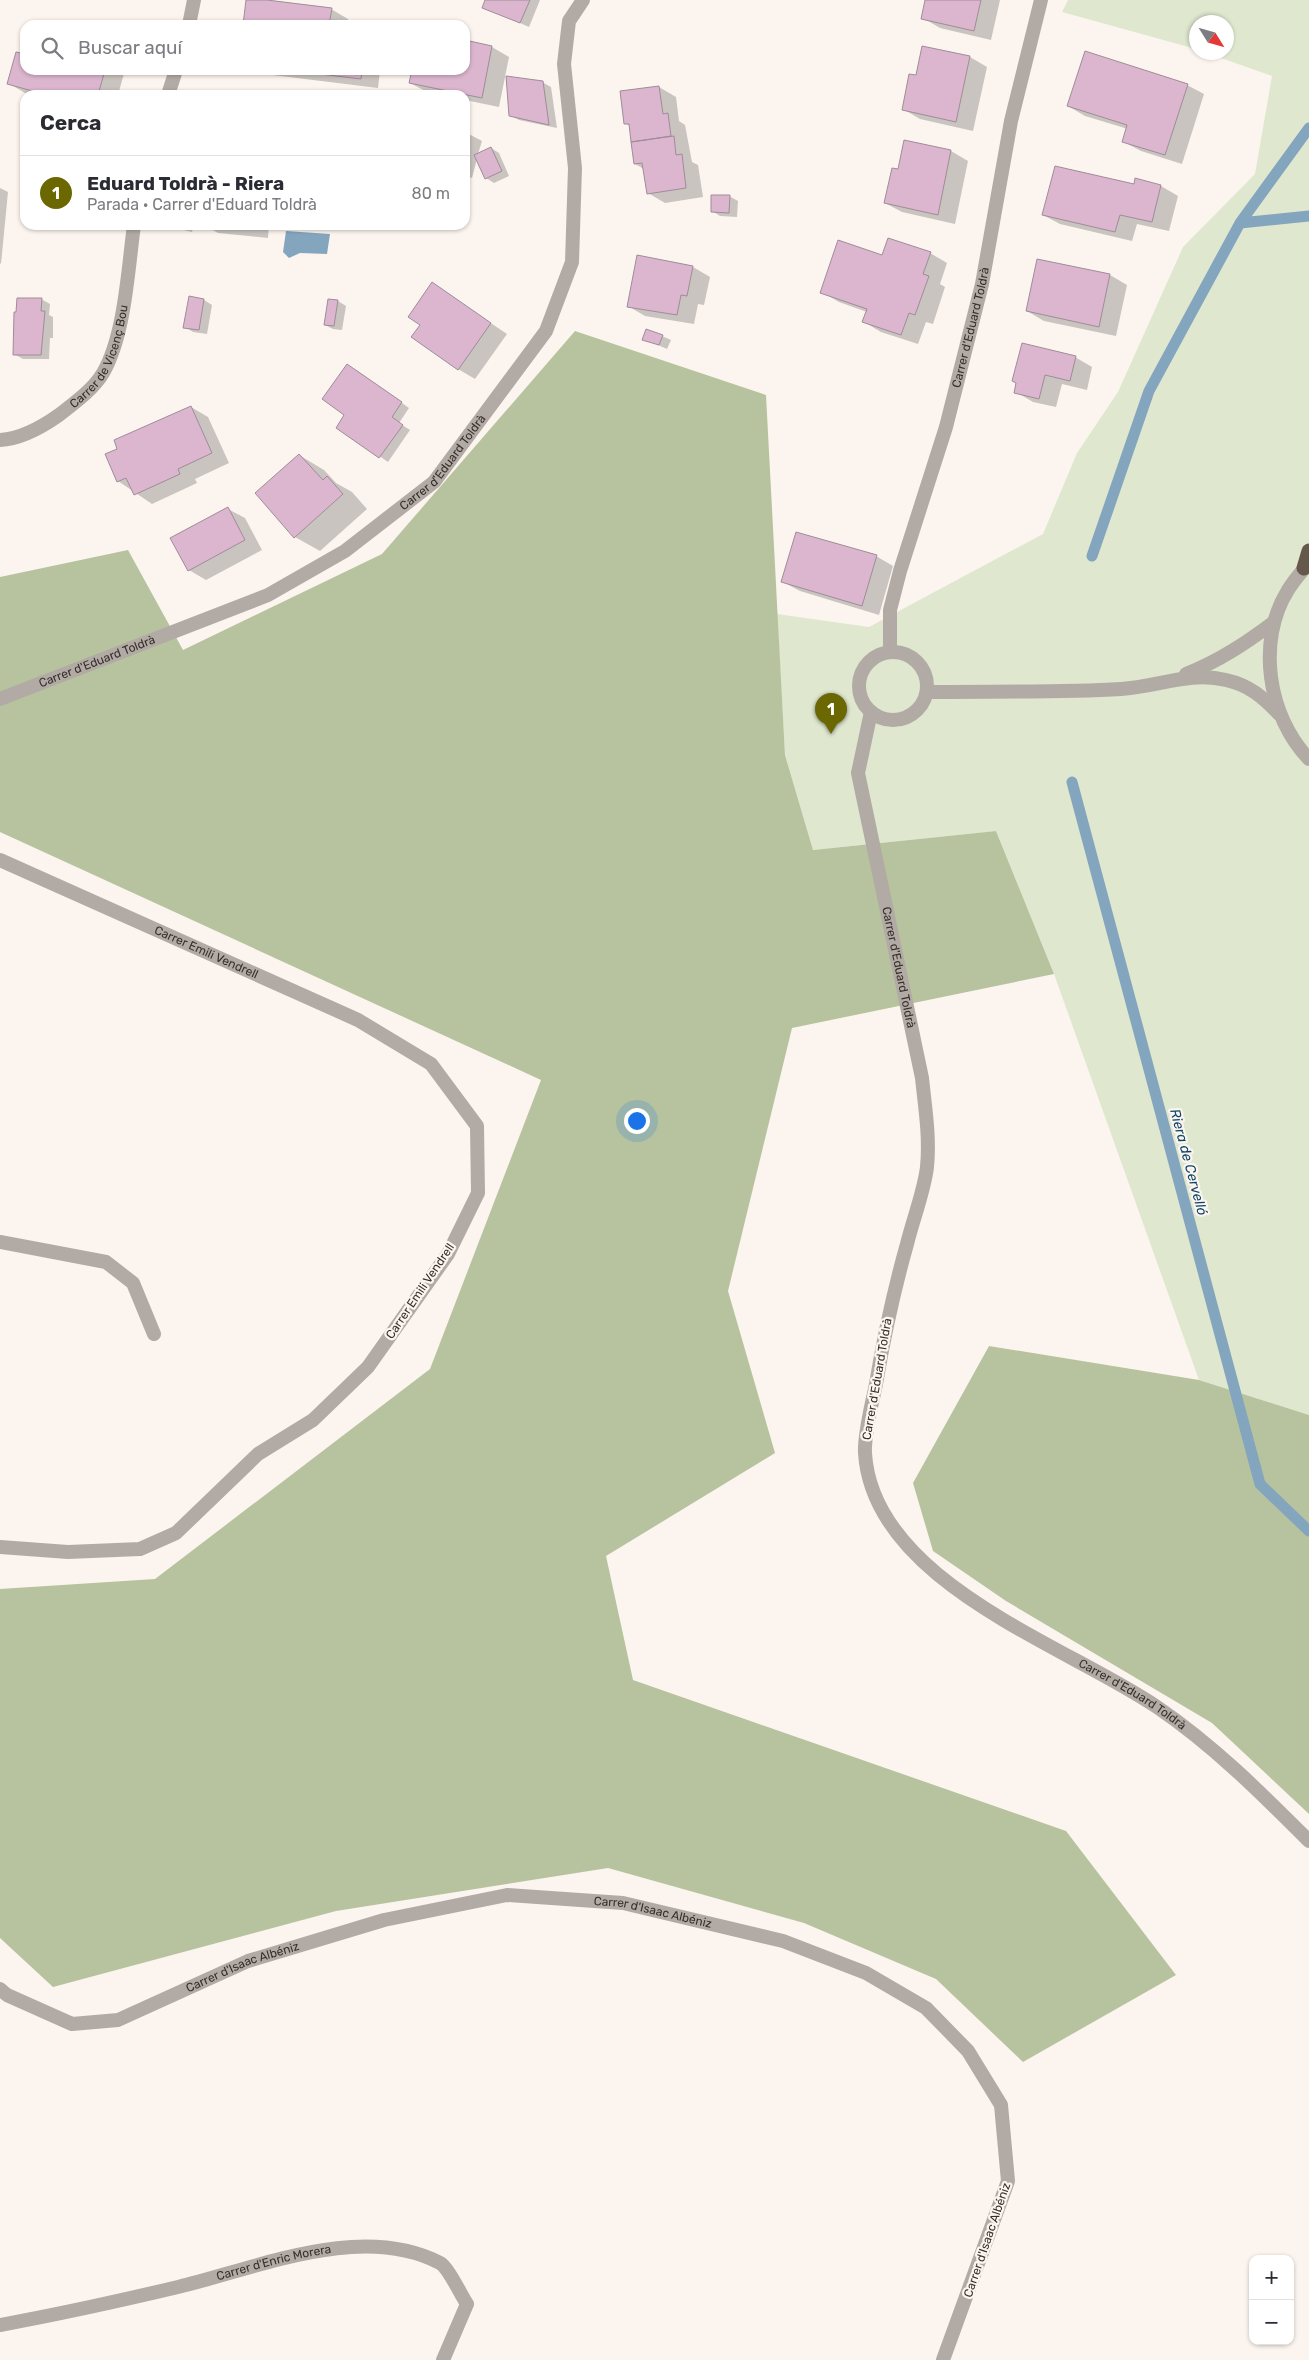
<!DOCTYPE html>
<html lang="es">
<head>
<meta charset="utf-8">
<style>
  body { margin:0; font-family:Rubik,sans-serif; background:#f7f7f7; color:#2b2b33 }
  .controls { position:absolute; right:15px; bottom:15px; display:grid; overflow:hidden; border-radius:10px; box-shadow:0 1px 4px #0004 }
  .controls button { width:45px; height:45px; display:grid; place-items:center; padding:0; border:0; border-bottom:1px solid #e1e1e2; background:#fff; color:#2b2b33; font:25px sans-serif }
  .compass { position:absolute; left:1189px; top:15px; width:45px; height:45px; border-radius:50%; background:#fff; box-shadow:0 1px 4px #0004; rotate:127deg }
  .you { position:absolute; left:636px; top:1120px; width:18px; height:18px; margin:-12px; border:4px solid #fff; border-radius:50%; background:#1a73e8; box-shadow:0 0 0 8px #1a73e833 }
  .badge { display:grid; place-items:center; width:32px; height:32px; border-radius:50%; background:#6b6802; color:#fff; font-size:16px; font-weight:700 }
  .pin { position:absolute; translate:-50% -41px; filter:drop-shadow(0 1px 2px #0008) }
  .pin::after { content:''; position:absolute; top:26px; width:18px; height:15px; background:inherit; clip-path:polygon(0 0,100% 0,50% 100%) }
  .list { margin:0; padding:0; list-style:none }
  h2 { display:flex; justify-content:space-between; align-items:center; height:65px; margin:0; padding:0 20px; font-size:21px }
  h2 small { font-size:16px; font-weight:400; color:#7c7c81 }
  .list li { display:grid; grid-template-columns:32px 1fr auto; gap:15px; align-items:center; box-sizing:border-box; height:75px; padding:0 20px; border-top:1px solid #e1e1e2 }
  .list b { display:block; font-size:19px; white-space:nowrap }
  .list p { margin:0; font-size:16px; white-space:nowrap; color:#7c7c81 }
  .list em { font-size:16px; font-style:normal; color:#7c7c81 }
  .icon { flex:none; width:28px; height:28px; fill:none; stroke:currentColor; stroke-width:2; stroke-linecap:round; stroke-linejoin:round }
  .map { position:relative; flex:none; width:1309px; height:2360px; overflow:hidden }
  .search { position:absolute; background:#fff; box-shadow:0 1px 4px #0004; left:20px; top:20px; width:450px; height:55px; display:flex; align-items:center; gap:12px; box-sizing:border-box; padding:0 18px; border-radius:15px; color:#7c7c81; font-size:19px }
  .panel { position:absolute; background:#fff; box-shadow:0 1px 4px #0004; left:20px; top:90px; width:450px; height:140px; border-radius:15px }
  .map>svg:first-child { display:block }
</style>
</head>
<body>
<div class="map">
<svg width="1309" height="2360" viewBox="0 0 1309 2360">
  <rect width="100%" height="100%" fill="#fcf5ef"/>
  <path fill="#dfe7cf" d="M1068 0H1309V1415L1199 1380 1054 974 996 831 813 850 785 755 777 614 869 627 1043 534 1077 453 1118 392 1183 247 1255 174 1272 76 1207 53 1226 52V22H1196V49L1062 12Z"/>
  <path fill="#b7c39e" d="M575 331 766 395 785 755 813 850 996 831 1054 974 792 1028 728 1291 775 1453 606 1556 633 1680 1066 1831 1176 1975 1023 2062 936 1979 804 1923 608 1868 336 1911 53 1987 0 1938V1589L155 1579 430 1369 541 1080 0 832V577L128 550 183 650 382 554Z
    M989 1346 1199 1380 1309 1415V1814L1212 1723 1006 1601 933 1551 913 1483Z"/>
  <path fill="#84a5be" d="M286 231 330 234 327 254 300 253 289 258 283 252Z"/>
  <path fill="#0003" d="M247 0 331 9 348 19V25H244Z
    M486 0H540L529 27 483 7Z
    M927 0H1000L991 40 940 28 923 18Z
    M465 42 492 47 509 57 499 107 465 100V95L427 92 410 83 413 71 410 70H465Z
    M25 49V70H125L118 95 25 93 8 83Z
    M970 57 987 67 973 131 920 119 903 109 917 77Z
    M250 70H380L378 88 256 73Z
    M542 82 551 87 557 128 519 120 510 115Z
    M1187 85 1204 94 1182 164 1141 151 1124 142 1128 129 1085 116 1068 106Z
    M659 87 676 97 679 121 685 125 692 162 698 165 703 197 665 203 648 193 644 169 635 164 630 126 625 123Z
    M465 132 482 141 478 154 491 148 499 153 509 176 494 183 486 178 477 159 472 178 465 176Z
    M951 151 968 161 955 224 902 212 885 203 899 170Z
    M25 155V168L21 166Z
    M1136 180 1161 186 1178 196 1169 231 1137 224 1132 241 1060 224 1043 215 1135 186Z
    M0 188 8 192 1 264 0 263Z
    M729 196 738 201 737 217 720 216 712 211Z
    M163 225H194L192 232Z
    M204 225H269L268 238 218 233Z
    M930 253 947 263 940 284 945 287 933 324 926 322 918 344 881 332 864 322 867 312 839 302 822 292 883 256Z
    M693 267 710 277 704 305 698 304 694 324 645 316 628 306Z
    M1110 275 1127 285 1116 336 1044 321 1027 311Z
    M433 284 507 334 475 379 458 369 422 325Z
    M190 298 204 300 212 305 207 334 193 332 185 327Z
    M41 299 50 304 49 315 53 317V338H50L49 359H23L14 354 17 313Z
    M338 301 346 306 342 330 333 329 325 325Z
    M662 336 671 340 667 349 644 339Z
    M1075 357 1092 367 1087 390 1062 384 1056 407 1033 402 1016 392 1018 383Z
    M356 370 409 408 399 423 410 430 388 462 338 428 346 415Z
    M191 407 208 417 229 463 195 479 197 483 152 504 118 481 119 450Z
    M299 455 324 470 336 483 352 492 367 509 320 551 295 537Z
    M228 509 245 518 262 550 206 580 189 570Z
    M876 556 893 566 879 615 800 591 783 582Z"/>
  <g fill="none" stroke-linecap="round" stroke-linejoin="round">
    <path stroke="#84a5be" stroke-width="11" d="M1240 223 1309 216
      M1092 556 1149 391 1240 223 1309 128
      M1072 782 1260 1484 1309 1531"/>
  </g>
  <path fill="#dbb6ce" stroke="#9f8c98" d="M246 0H267L332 8 329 25H243Z
    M485 0H530L520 23 482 8Z
    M925 0H981L974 31 921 19Z
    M465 40 492 46 482 98 409 83 412 70H465Z
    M25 45V70H105L98 95H47L7 84 16 52 22 53Z
    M922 46 970 56 956 122 902 110 909 74 916 75Z
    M1085 51 1188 84 1165 155 1122 142 1127 125 1067 106Z
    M288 70H362L361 79Z
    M506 76 543 81 549 125 509 116Z
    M659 86 663 114 668 113 671 136 631 142 629 124H624L620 91Z
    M674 136 676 155 682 154 686 188 647 194 642 163 634 164 631 142Z
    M904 140 951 150 938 215 884 203 892 168 898 169Z
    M491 147 502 171 485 179 474 155Z
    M1055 166 1134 184 1135 178 1161 185 1152 222 1120 215 1115 232 1042 215Z
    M711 195H730L729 213 711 212Z
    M211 225H251V229Z
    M888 238 931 252 923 274 929 276 915 315 909 313 901 335 862 322 867 309 820 293 838 240 882 255Z
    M637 255 693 266 687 296 681 295 677 315 627 307Z
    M1037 259 1110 274 1099 327 1026 311Z
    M432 282 491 323 458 370 411 337 420 325 408 317Z
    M189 296 204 299 199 330 183 328Z
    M17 298H42L41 311H45L41 355H13L14 312H16Z
    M328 299 338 300 334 326 324 325Z
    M646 329 663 335 659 345 642 340Z
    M1022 343 1076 356 1070 381 1045 375 1039 399 1014 393 1016 383 1012 381Z
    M347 364 402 402 392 417 403 425 379 458 336 428 344 415 322 399Z
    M191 406 212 453 178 469 180 474 134 495 126 478 117 482 105 454 117 449 114 440Z
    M299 454 323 480 327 476 343 494 294 538 255 493Z
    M228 507 245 540 188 571 170 538Z
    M796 532 877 555 862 606 781 582Z"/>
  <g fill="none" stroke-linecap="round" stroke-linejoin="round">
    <g stroke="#b2aba5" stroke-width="14">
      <path d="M189 25 194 0"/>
      <path d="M168 95 176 70"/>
      <path id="s1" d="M0 440C21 439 42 427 59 415 73 404 93 390 103 373 125 335 128 269 134 225"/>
      <circle cx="893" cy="686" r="34"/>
      <path id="s2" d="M890 652V610L900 571 946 427 982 284 1011 121 1041 0"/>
      <path d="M1186 674C1219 661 1246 643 1274 622"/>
      <path d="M927 692C992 691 1057 693 1121 689 1157 687 1190 671 1226 680 1249 685 1263 697 1279 714"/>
      <path id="s3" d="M0 699 268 595 345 551 434 482 546 331 572 262 575 168 564 64 569 21 583 0"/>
      <path id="s4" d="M871 712 858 773 922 1078C925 1107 930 1137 927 1167 924 1192 913 1219 907 1244 894 1290 884 1336 876 1384 872 1404 864 1433 865 1453 873 1582 1066 1645 1157 1707 1213 1745 1261 1793 1309 1841"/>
      <path id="s5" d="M0 860 358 1020 431 1064 477 1126 478 1193 448 1254 368 1367 313 1420 258 1454 176 1533 140 1549 68 1552 0 1547"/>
      <path d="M0 1242 106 1262 133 1283 154 1334"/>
      <path id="s6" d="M0 1989 7 1995 72 2024 118 2020 248 1961 384 1920 507 1895 623 1903 783 1941 866 1973 926 2008 968 2051 1001 2105 1008 2181 943 2360"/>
      <path id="s7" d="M0 2325C60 2314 119 2301 178 2287 258 2268 361 2222 440 2263 448 2267 461 2295 467 2304L443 2360"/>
    </g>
    <path stroke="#b2aba5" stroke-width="14" d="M1309 563C1302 571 1294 580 1288 590 1256 641 1268 717 1309 759"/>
    <path stroke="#65574a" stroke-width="15" d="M1304 568 1309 551"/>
  </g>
  <g text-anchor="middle" stroke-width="4.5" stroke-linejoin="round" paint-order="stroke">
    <g font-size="12" fill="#362f2a" stroke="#fcf5ef">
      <text dy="4" stroke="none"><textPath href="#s2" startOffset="336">Carrer d'Eduard Toldrà</textPath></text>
      <text dy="4" stroke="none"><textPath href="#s1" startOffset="139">Carrer de Vicenç Bou</textPath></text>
      <text dy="4" stroke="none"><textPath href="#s3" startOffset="509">Carrer d'Eduard Toldrà</textPath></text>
      <text dy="4" stroke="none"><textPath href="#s3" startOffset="104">Carrer d'Eduard Toldrà</textPath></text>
      <text dy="4" stroke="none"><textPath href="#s5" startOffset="226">Carrer Emili Vendrell</textPath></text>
      <text dy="4" stroke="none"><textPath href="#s4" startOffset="261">Carrer d'Eduard Toldrà</textPath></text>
      <text transform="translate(420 1291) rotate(-56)" y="4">Carrer Emili Vendrell</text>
      <text transform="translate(877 1379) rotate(-80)" y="4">Carrer d'Eduard Toldrà</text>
      <text dy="4" stroke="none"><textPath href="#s4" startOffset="1131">Carrer d'Eduard Toldrà</textPath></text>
      <text dy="4" stroke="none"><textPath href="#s6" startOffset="684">Carrer d'Isaac Albéniz</textPath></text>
      <text dy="4" stroke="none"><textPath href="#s6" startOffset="262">Carrer d'Isaac Albéniz</textPath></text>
      <text transform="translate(987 2240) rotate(-71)" y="4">Carrer d'Isaac Albéniz</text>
      <text dy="4" stroke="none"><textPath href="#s7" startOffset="281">Carrer d'Enric Morera</textPath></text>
    </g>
    <g font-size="14" font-style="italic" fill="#0c4669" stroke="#fcf5ef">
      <text transform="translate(1189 1162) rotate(75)" y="5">Riera de Cervelló</text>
    </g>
  </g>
</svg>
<div class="controls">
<button>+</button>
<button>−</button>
</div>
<svg class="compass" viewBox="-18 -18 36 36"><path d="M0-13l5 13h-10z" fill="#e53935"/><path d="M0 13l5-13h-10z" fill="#7c7c81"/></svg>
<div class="you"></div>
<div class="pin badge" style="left:831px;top:734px">1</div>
<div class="search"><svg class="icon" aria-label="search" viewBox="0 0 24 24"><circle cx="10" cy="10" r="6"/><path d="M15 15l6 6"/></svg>Buscar aquí</div>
<section class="panel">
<h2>Cerca<small></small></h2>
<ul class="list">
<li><span class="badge">1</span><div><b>Eduard Toldrà - Riera</b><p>Parada · Carrer d'Eduard Toldrà</p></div><em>80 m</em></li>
</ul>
</section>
</div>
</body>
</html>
